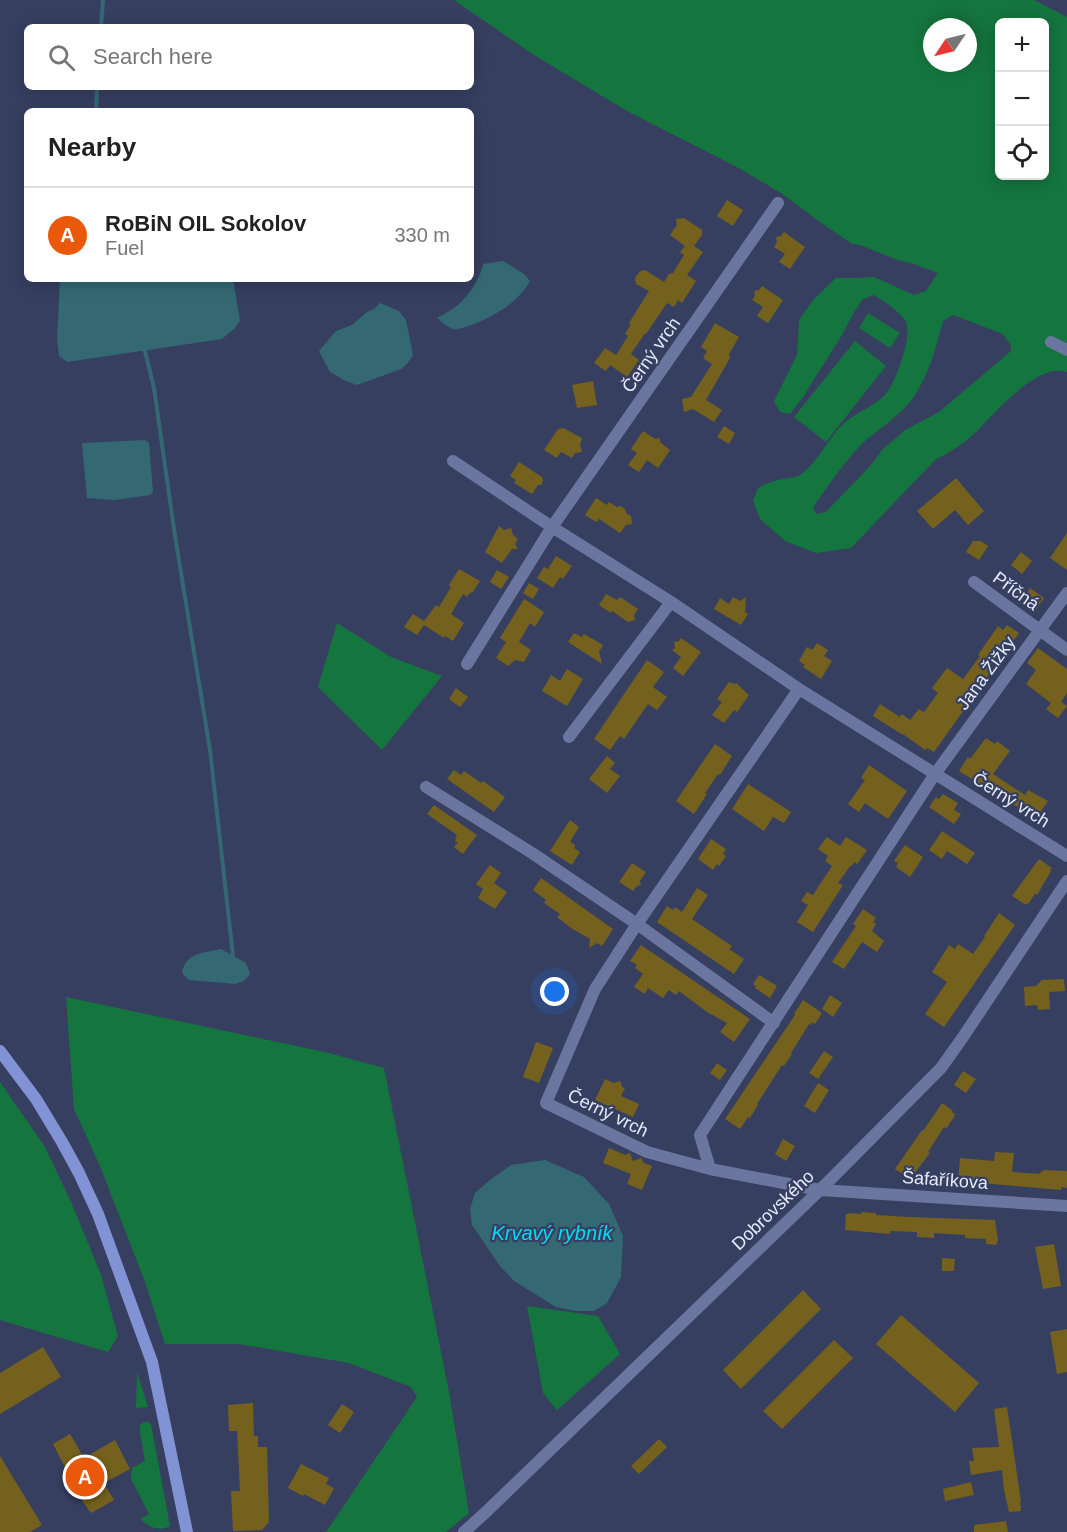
<!DOCTYPE html>
<html lang="en">
<head>
<meta charset="utf-8">
<style>
  body { margin:0; font-family:Arial,sans-serif; background:#f2f2f2; color:#222 }
  .controls { position:absolute; right:18px; top:18px; display:grid; overflow:hidden; border-radius:9px; box-shadow:0 3px 15px #0003 }
  .controls button { width:54px; height:54px; display:grid; place-items:center; padding:0; border:0; border-bottom:2px solid #e0e0e0; background:#fff; color:#222; font:30px sans-serif }
  .compass { position:absolute; left:923px; top:18px; width:54px; height:54px; border-radius:50%; background:#fff; box-shadow:0 3px 15px #0003; rotate:235deg }
  .you { position:absolute; left:555px; top:992px; width:21px; height:21px; margin:-15px; border:4px solid #fff; border-radius:50%; background:#1a73e8; box-shadow:0 0 0 9px #1a73e833 }
  .badge { display:grid; place-items:center; width:39px; height:39px; border-radius:50%; background:#ea580c; color:#fff; font-size:20px; font-weight:700 }
  .pin { position:absolute; translate:-50% -50%; border:3px solid #fff; box-shadow:0 2px 6px #0006 }
  .list { margin:0; padding:0; list-style:none }
  h2 { display:flex; justify-content:space-between; align-items:center; height:78px; margin:0; padding:0 24px; font-size:26px }
  h2 small { font-size:20px; font-weight:400; color:#767676 }
  .list li { display:grid; grid-template-columns:39px 1fr auto; gap:18px; align-items:center; box-sizing:border-box; height:96px; padding:0 24px; border-top:2px solid #e0e0e0 }
  .list b { display:block; font-size:22px; white-space:nowrap }
  .list p { margin:0; font-size:20px; white-space:nowrap; color:#767676 }
  .list em { font-size:20px; font-style:normal; color:#767676 }
  .icon { flex:none; width:33px; height:33px; fill:none; stroke:currentColor; stroke-width:2; stroke-linecap:round; stroke-linejoin:round }
  .map { position:relative; flex:none; width:1067px; height:1532px; overflow:hidden }
  .search { position:absolute; background:#fff; box-shadow:0 3px 15px #0003; left:24px; top:24px; width:450px; height:66px; display:flex; align-items:center; gap:15px; box-sizing:border-box; padding:0 21px; border-radius:9px; color:#767676; font-size:22px }
  .panel { position:absolute; background:#fff; box-shadow:0 3px 15px #0003; left:24px; top:108px; width:450px; height:174px; border-radius:9px }
  .map>svg:first-child { display:block }
</style>
</head>
<body>
<div class="map">
<svg width="1067" height="1532" viewBox="0 0 1067 1532">
  <rect width="100%" height="100%" fill="#363f60"/>
  <path fill="#15753e" fill-rule="evenodd" d="M454 0H1034L1067 17V372C1033 361 991 421 967 440 957 448 946 454 935 460L851 548 816 553 785 541 760 519 753 501 758 488C764 485 770 482 775 481 782 478 791 479 798 476 813 469 828 440 840 427 853 413 872 408 885 395 895 385 913 335 906 322 900 311 885 302 874 295L863 299 854 312 842 335 803 397 790 414 780 412 774 401 797 355 799 320 813 300 836 278H858L874 277 914 295 926 291 938 273 914 264 895 259 860 245 852 244 820 222 781 193 735 166 627 111 534 55ZM1000 22H1044V176H1000ZM932 27H968V63H932ZM953 315 1003 334 1011 346V351L939 412 905 430 882 450 872 464 826 512 816 514 813 507C829 485 845 460 865 441 881 427 900 416 913 398 929 375 936 347 943 321Z
    M868 313 900 333 890 348 859 328Z
    M855 341 886 366 826 442 794 417Z
    M337 623 391 657 442 676 382 750 318 687Z
    M66 997 329 1053 384 1068 449 1392 469 1513 446 1532H326L417 1397 411 1387 349 1363 239 1344H165L145 1282 100 1166 74 1109Z
    M0 1082 45 1147 72 1204 101 1275 118 1336 108 1352 0 1320Z
    M527 1306 598 1316 620 1354 557 1410 543 1393Z
    M137 1372 148 1407 136 1408Z
    M144 1422H148L151 1424 170 1526C158 1532 150 1527 140 1519L149 1514 131 1479 132 1468 145 1461 140 1433V1425Z"/>
  <path fill="#346973" d="M503 261 524 274 530 281C518 303 493 317 471 325 465 327 458 330 453 329 447 327 442 322 437 318 444 314 452 310 458 305 469 295 480 279 483 264Z
    M60 279H233L240 321 234 329 222 339 67 362 59 356 57 339Z
    M380 303 399 311 406 320 413 355 407 364 401 369 357 385 344 380 330 372 319 351 336 331 352 325 367 312 374 309Z
    M145 440 149 443 153 492 150 495 115 500 87 498 82 443Z
    M221 949 246 963 250 974 244 981 235 984 189 980 182 973C185 953 203 953 221 949Z
    M545 1160 584 1177 609 1204 623 1236 621 1277 607 1303 594 1311H577L556 1307 514 1281 500 1266 472 1225 470 1209 475 1193 490 1180 511 1165Z"/>
  <g fill="none" stroke-linecap="round" stroke-linejoin="round">
    <path stroke="#346973" stroke-width="4" d="M101 27 103 0
      M96 111 97 87
      M144 347 154 388 175 536 210 750 233 956"/>
  </g>
  <path fill="#75611e" d="M727 200 743 210 733 226 717 216Z
    M684 218 702 230V235L694 246 703 252 687 275 696 281 682 303 678 300 674 307 667 303 646 334 645 333 631 354 639 360 627 377 610 365 606 371 594 363 605 348 616 355 628 336 625 334 631 324 629 323 649 291 636 284 635 278 640 271 645 270 664 282 669 274 673 273 684 255 680 252 685 246 670 235 677 225 676 219Z
    M784 232 805 247 790 269 779 262 785 254 774 247 777 242 776 237 781 236Z
    M762 286 783 300 768 323 757 316 763 307 752 300 755 296 754 291 759 290Z
    M715 323 739 337 729 354 730 358 706 400 722 410 714 422 693 409 684 412 682 399 691 397 712 364 703 358 707 351 701 347Z
    M593 381 597 405 577 408 572 385Z
    M724 426 735 433 729 444 717 437Z
    M563 428 582 438 580 445 582 452 575 453 572 458 561 452 557 458 544 450 558 429Z
    M643 431 655 439 659 438 661 443 670 450 658 468 647 460 639 472 628 465 637 453 631 449Z
    M519 462 542 477 543 481 541 485H538L532 494 514 483 516 480 510 476Z
    M956 478 984 511 968 525 955 510 933 529 917 511Z
    M596 498 607 505 609 502 617 507 621 506 625 509 626 513 631 516 632 524 626 525 620 533 599 519 596 522 585 515Z
    M499 526 504 530 511 528 513 535 518 539 515 544 518 549H512L502 563 485 552Z
    M1067 533V570L1050 558Z
    M973 541H981L988 546 979 560 966 552Z
    M1021 552 1032 561 1022 574 1011 565Z
    M556 556 572 566 563 579 560 577 553 588 537 578 544 567 548 569Z
    M459 569 480 581 473 592 470 593 467 597 463 594 451 614 464 623 453 641 445 636 444 638 424 625 417 635 404 627 413 614 424 621 436 605 439 607 451 587 449 585Z
    M497 570 509 577 501 589 490 582Z
    M529 583 539 589 533 599 523 593Z
    M1030 588 1044 598 1036 610 1023 600Z
    M606 594 617 600 620 597 638 609 634 615 635 620 628 622 612 611 611 613 599 605Z
    M733 597 740 601 746 597 745 612 748 614 741 625 714 609 720 598 729 604Z
    M524 599 544 612 535 627 530 623 519 642 531 650 524 662 515 660 508 666 496 658 506 642 500 638Z
    M1007 625 1019 633 1009 647 1005 644 990 666 993 669 934 752 927 748 925 750 903 734V735L873 716 880 704 900 717 902 714 910 720 919 709 924 712 938 693 932 688 947 668 963 679 980 656 978 655 998 626 1003 630Z
    M574 633 582 637 584 634 603 645 599 652 602 664 568 642Z
    M681 638 701 652 683 676 673 668 681 657 672 650 675 648 674 642 679 641Z
    M817 643 828 650 824 656 832 661 821 679 803 667 805 665 799 661 807 647 812 650Z
    M1038 648 1067 669V693L1061 702 1067 706 1058 718 1046 709 1051 703 1026 684 1036 670 1027 663Z
    M647 660 664 672 653 687 667 697 657 710 648 704 624 739 620 736 610 750 594 739Z
    M567 669 583 679 567 706 542 691 551 675 560 681Z
    M729 682 734 684 736 683 749 695 737 712 734 710 724 723 712 715 722 702 717 699Z
    M456 688 468 697 460 707 449 699Z
    M986 738 995 744 997 741 1010 751 993 774 1025 795 1028 790 1048 801 1040 813 1037 811 1034 817 959 771 968 757 970 759Z
    M715 744 732 756 720 775 718 774 705 793 707 794 694 814 676 801Z
    M607 756 615 763 610 769 620 776 607 793 589 779Z
    M869 765 907 791 888 819 865 803 859 812 848 804 865 780 861 778Z
    M454 770 461 775 464 771 481 783 483 781 505 797 494 812 447 779Z
    M748 784 791 812 784 823 773 817 764 831 732 809Z
    M943 794 958 803 954 810 961 814 954 824 929 807 936 797 939 799Z
    M434 805 477 835 463 854 454 847 458 842 455 841 456 839 455 838 457 835 427 814Z
    M570 820 579 827 570 842 575 845 574 848 580 852 572 865 550 851Z
    M942 831 975 853 967 864 947 851 942 859 929 850Z
    M827 837 840 846 846 837 867 850 857 864 854 862 852 866 851 865 838 883 843 885 813 932 797 922 808 905 801 901 807 892 813 895 832 866 825 861 828 856 818 849Z
    M711 839 726 849 723 854 726 856 719 866 717 864 713 870 698 859Z
    M905 845 923 857 910 877 896 867 898 863 894 861Z
    M1039 859 1052 868 1050 870 1051 871 1037 895 1035 894 1028 904 1027 903 1026 905 1012 896Z
    M632 863 646 872 640 881 641 885 637 886 633 891 619 882Z
    M490 865 501 873 494 883 507 892 495 909 478 898 483 889 476 884Z
    M541 878 613 929 602 946 597 943 589 948 590 939 571 928 557 917 560 914 544 903 546 900 533 890Z
    M697 888 708 895 692 919 732 946 729 949 744 959 734 974 657 922 667 906 673 910 675 907 682 912Z
    M863 909 876 918 873 922 876 924 872 931 884 941 877 952 862 942 844 969 832 962 856 926 853 924Z
    M999 913 1015 925 944 1027 925 1014 947 982 932 972 949 945 955 949 958 944 973 954 985 937 984 936Z
    M641 945 750 1019 734 1042 720 1032 727 1023 707 1012 679 991 676 995 669 990 663 998 648 988 645 994 634 987 643 974 635 968 637 965 630 961Z
    M759 975 777 986 770 998 755 988 756 986 753 984Z
    M1064 979 1065 991 1049 992 1050 1009 1038 1010 1037 1005 1025 1006 1024 987 1036 986 1042 980Z
    M830 995 842 1003 833 1017 822 1009Z
    M803 1000 822 1013 815 1024 812 1022 811 1025 809 1024 791 1053 792 1054 784 1066 782 1065 757 1104 758 1105 750 1118 748 1117 740 1129 725 1119 795 1015 794 1014Z
    M536 1042 553 1048 539 1083 523 1077Z
    M824 1051 833 1057 818 1079 809 1073Z
    M717 1063 727 1070 720 1080 710 1073Z
    M963 1071 976 1079 966 1093 954 1085Z
    M605 1079 614 1083 620 1081 622 1087 625 1088 621 1096 639 1104 633 1117 595 1100Z
    M818 1083 829 1090 815 1113 804 1106Z
    M942 1103 953 1111 952 1112 955 1114 954 1117 946 1129 944 1127 928 1152 930 1153 910 1179 895 1169 922 1130 923 1131Z
    M783 1139 795 1146 786 1161 775 1154Z
    M609 1148 625 1155 630 1153 633 1161 641 1158 644 1163 652 1166 642 1190 627 1184 631 1174 603 1163Z
    M995 1152 1014 1153 1012 1172 1040 1174 1041 1171 1043 1172V1170L1067 1171V1188L1061 1187V1190L981 1183 980 1185 958 1183 960 1158 994 1161Z
    M943 1170 953 1176 948 1185 936 1181Z
    M861 1212 876 1213V1215L909 1217 995 1220 998 1240 996 1245 986 1244V1239L965 1238V1235L934 1233V1238L917 1237V1232L890 1231V1234L845 1230 846 1214H848L849 1213 861 1214Z
    M1054 1244 1061 1286 1043 1289 1035 1247Z
    M942 1258 955 1259 954 1271H942Z
    M803 1290 821 1309 741 1389 723 1370Z
    M901 1315 979 1383 955 1412 876 1344Z
    M1067 1329V1372L1057 1374 1050 1332Z
    M834 1340 853 1358 782 1429 763 1411Z
    M43 1347 61 1377 0 1414V1373Z
    M253 1403 254 1436H258V1447H267L269 1522 262 1530 233 1531 231 1491H240L237 1431H229L228 1405Z
    M342 1404 354 1412 340 1433 328 1425Z
    M1007 1407 1021 1501H1020L1021 1511 1009 1512 1004 1490 1002 1470 971 1475 969 1461H974L972 1448 999 1447 994 1409Z
    M70 1434 84 1458 115 1440 130 1469 104 1483 114 1500 91 1513 83 1502 53 1444Z
    M659 1439 667 1447 639 1474 631 1466Z
    M0 1456 42 1525 30 1532H0Z
    M301 1464 329 1478 326 1484 334 1488 325 1505 304 1494 303 1496 288 1488Z
    M971 1482 974 1495 945 1501 943 1489Z
    M1006 1521 1008 1532H974V1525Z"/>
  <g fill="none" stroke-linecap="round" stroke-linejoin="round">
    <path stroke="#6b76a0" stroke-width="12" d="M1051 342 1067 350
      M453 461 552 527 671 602 799 689 1067 856
      M974 582 1067 650
      M467 664 552 527 778 203
      M799 689 637 924 595 989 546 1103 647 1152 710 1169 820 1190 1067 1206
      M569 737 671 602
      M426 787 532 853 637 924 774 1023
      M710 1169 700 1135 935 774 1067 593
      M464 1532 486 1512 820 1190 941 1068 963 1037 1067 881"/>
    <path stroke="#8193d5" stroke-width="12" d="M0 1051 36 1099 62 1142 79 1173 98 1214 152 1362 187 1532"/>
  </g>
  <g text-anchor="middle" stroke-width="4.5" stroke-linejoin="round" paint-order="stroke">
    <g font-size="18" fill="#e5ebfb" stroke="#363f60">
      <text transform="translate(651 355) rotate(-55)" y="6">Černý vrch</text>
      <text transform="translate(1016 591) rotate(36)" y="6">Příčná</text>
      <text transform="translate(986 673) rotate(-54)" y="6">Jana Žižky</text>
      <text transform="translate(1011 800) rotate(32)" y="6">Černý vrch</text>
      <text transform="translate(608 1113) rotate(26)" y="6">Černý vrch</text>
      <text transform="translate(945 1180) rotate(4)" y="6">Šafaříkova</text>
      <text transform="translate(773 1210) rotate(-44)" y="6">Dobrovského</text>
    </g>
    <g font-size="20" font-style="italic" fill="#07d9f6" stroke="#363f60">
      <text x="552" y="1240">Krvavý rybník</text>
    </g>
  </g>
</svg>
<div class="controls">
<button>+</button>
<button>−</button>
<button><svg class="icon" aria-label="locate" viewBox="0 0 24 24"><circle cx="12" cy="12" r="6"/><path d="M12 2v4M12 18v4M2 12h4M18 12h4"/></svg></button>
</div>
<svg class="compass" viewBox="-18 -18 36 36"><path d="M0-13l5 13h-10z" fill="#e53935"/><path d="M0 13l5-13h-10z" fill="#767676"/></svg>
<div class="you"></div>
<div class="pin badge" style="left:85px;top:1477px">A</div>
<div class="search"><svg class="icon" aria-label="search" viewBox="0 0 24 24"><circle cx="10" cy="10" r="6"/><path d="M15 15l6 6"/></svg>Search here</div>
<section class="panel">
<h2>Nearby<small></small></h2>
<ul class="list">
<li><span class="badge">A</span><div><b>RoBiN OIL Sokolov</b><p>Fuel</p></div><em>330 m</em></li>
</ul>
</section>
</div>
</body>
</html>
